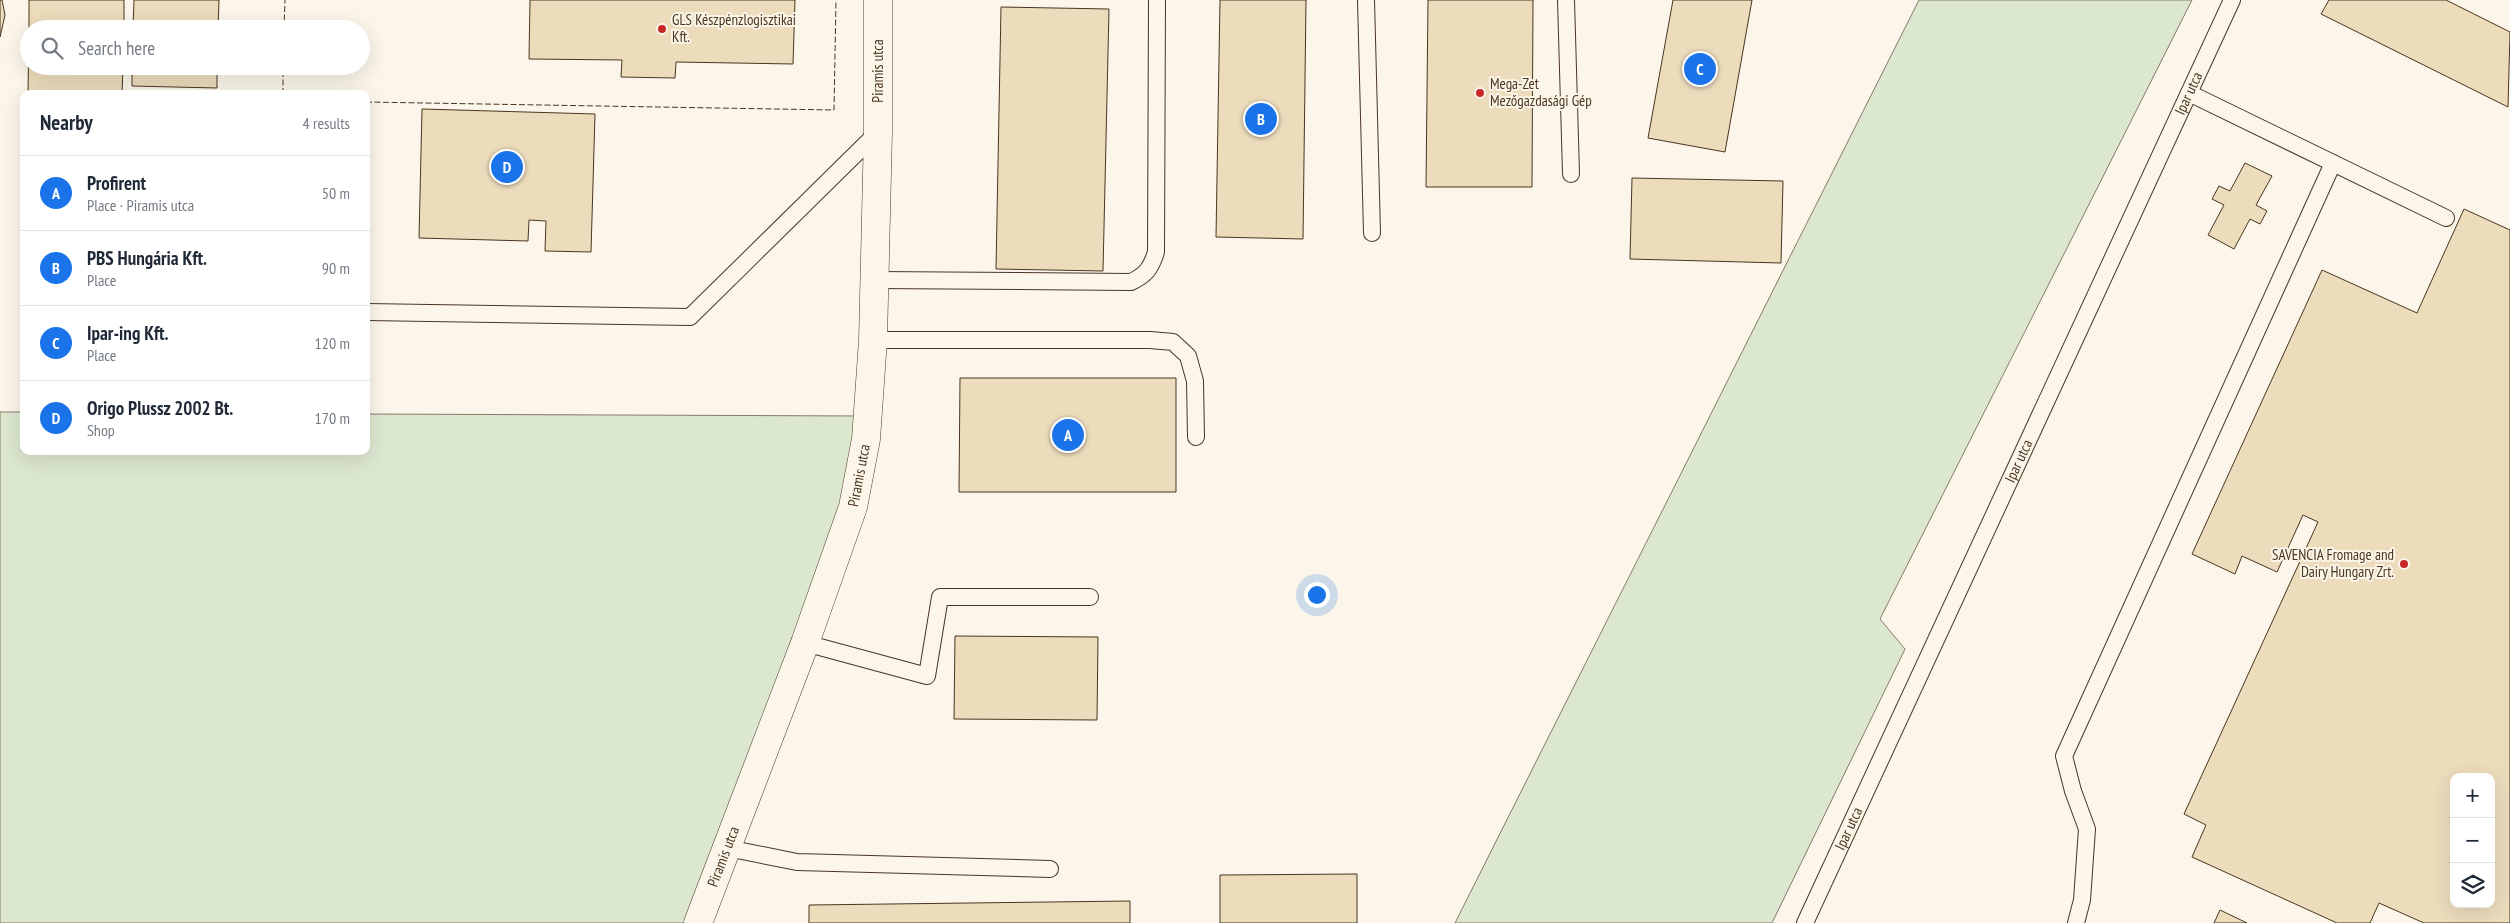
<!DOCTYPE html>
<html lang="en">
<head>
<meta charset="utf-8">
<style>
  body { margin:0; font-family:"PT Sans Narrow",sans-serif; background:#f2f2f3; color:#1f2937 }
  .controls { position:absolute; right:15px; bottom:15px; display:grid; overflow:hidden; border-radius:10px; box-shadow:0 5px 20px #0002 }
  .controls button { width:45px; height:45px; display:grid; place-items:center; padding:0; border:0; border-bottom:1px solid #e0e1e3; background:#fff; color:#1f2937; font:25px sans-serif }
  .you { position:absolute; left:1316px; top:594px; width:18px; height:18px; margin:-12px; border:4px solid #fff; border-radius:50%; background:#1a73e8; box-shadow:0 0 0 8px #1a73e833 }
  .badge { display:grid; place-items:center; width:32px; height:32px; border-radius:50%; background:#1a73e8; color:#fff; font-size:16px; font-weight:700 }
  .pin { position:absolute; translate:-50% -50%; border:2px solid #fff; box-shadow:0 1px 5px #0006 }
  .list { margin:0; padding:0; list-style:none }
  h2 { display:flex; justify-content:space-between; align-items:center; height:65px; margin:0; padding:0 20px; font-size:21px }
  h2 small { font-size:16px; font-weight:400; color:#747a83 }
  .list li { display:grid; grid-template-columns:32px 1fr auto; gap:15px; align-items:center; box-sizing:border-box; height:75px; padding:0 20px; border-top:1px solid #e0e1e3 }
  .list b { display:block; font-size:19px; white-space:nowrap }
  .list p { margin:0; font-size:16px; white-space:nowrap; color:#747a83 }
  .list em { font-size:16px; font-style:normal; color:#747a83 }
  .icon { flex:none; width:28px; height:28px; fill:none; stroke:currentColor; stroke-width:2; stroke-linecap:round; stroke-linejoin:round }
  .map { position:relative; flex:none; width:2510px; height:923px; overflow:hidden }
  .search { position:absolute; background:#fff; box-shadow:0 5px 20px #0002; left:20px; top:20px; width:350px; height:55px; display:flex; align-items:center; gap:12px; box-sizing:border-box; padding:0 18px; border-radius:28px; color:#747a83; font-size:19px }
  .panel { position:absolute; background:#fff; box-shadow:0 5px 20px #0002; left:20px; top:90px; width:350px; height:365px; border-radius:10px }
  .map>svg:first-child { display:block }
</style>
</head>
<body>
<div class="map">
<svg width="2510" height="923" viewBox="0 0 2510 923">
  <rect width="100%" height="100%" fill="#fbf6e9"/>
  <path fill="#dce7d0" stroke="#887966" d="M1919 0H2192L1880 619 1905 649 1772 923H1455Z
    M0 412H24V451H366V414L862 416 863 438 693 923H0Z"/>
  <path fill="#ecdcbc" stroke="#4a3520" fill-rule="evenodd" d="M0 0H2L5 15 0 37Z
    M29 0H124V29H29Z
    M134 0H219L218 29H133Z
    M530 0H795L793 64 676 62 675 78 621 77 622 60 529 59Z
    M1220 0H1306L1303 239 1216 237Z
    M1428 0H1533L1532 187H1426Z
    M1673 0H1752L1725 152 1648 138Z
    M2329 0H2446L2510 32 2508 107 2321 14Z
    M1001 7 1109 9 1103 271 996 269Z
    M29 30V66H123L122 94H28Z
    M132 66H217V88L132 86Z
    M422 109 595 114 591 252 545 251 546 221 529 220 528 241 419 238Z
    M2245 163 2272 176 2256 205 2267 211 2260 224 2250 219 2234 249 2208 235 2224 205 2212 199 2219 186 2230 191Z
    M1632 178 1783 181 1781 263 1630 259Z
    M2464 209 2510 230V923H2424L2379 903 2370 923H2337L2192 857 2206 825 2184 814 2318 522 2303 515 2277 572 2242 556 2235 574 2192 554 2322 270 2417 313ZM2454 777H2491V904H2454Z
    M24 295V399H22Z
    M960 378H1176V492H959Z
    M955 636 1098 637 1097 720 954 719Z
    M1357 874V923H1220V875Z
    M1130 901V923H809V905Z
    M2220 910 2247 923H2214Z"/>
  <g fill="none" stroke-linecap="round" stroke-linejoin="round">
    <defs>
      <g id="service">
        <path d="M1366 0 1372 233"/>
        <path d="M1566 0 1571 174"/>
        <path d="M2189 93 2446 218"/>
        <path d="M875 280 1131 282C1146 275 1151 268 1156 252L1157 0"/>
        <path d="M366 312 690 317 878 132"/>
        <path d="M873 340H1150L1173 342 1188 356 1195 381 1196 437"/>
        <path d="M805 643 927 676 940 597H1090"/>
        <path d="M727 848 797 862 1050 869"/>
        <path id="s1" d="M1805 923 2232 0"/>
        <path d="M2076 923 2082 900 2087 829 2073 791 2064 756 2333 163"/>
      </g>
      <g id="minor">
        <path id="s2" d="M698 923 805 643 853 507 866 439 873 340 878 132V0"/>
      </g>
    </defs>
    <use href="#service" stroke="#4a3520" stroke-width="18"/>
    <use href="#minor" stroke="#4a3520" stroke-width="29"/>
    <use href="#service" stroke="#fbf6e9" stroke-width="16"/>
    <use href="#minor" stroke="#fbf6e9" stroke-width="28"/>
    <path stroke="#4a3520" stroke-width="1" stroke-dasharray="6 2.5" stroke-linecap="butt" d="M284 29 285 0
      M283 94V66
      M366 102 834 110 836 0"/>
  </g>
  <g fill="#c62828" stroke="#fbf6e9" stroke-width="2">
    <circle cx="662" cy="29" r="5"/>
    <circle cx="1480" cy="93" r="5"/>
    <circle cx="2404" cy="564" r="5"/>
  </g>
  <g text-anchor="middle" stroke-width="4" stroke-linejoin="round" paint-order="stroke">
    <g font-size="15" fill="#4a3520" stroke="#fbf6e9" text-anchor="start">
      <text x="672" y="25">GLS Készpénzlogisztikai<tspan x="672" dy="17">Kft.</tspan></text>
      <text x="1490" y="89">Mega-Zet<tspan x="1490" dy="17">Mezőgazdasági Gép</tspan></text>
      <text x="2394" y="560" text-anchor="end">SAVENCIA Fromage and<tspan x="2394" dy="17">Dairy Hungary Zrt.</tspan></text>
    </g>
    <g font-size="15" fill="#4a3520" stroke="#fbf6e9">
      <text transform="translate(878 71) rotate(-90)" y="5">Piramis utca</text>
      <text dy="5" stroke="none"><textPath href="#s1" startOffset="914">Ipar utca</textPath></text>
      <text dy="5" stroke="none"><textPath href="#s1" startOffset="509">Ipar utca</textPath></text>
      <text dy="5" stroke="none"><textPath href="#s2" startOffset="476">Piramis utca</textPath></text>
      <text dy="5" stroke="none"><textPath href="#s1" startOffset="104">Ipar utca</textPath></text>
      <text dy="5" stroke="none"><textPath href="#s2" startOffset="71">Piramis utca</textPath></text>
    </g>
  </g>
</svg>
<div class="controls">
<button>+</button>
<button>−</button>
<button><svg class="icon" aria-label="layers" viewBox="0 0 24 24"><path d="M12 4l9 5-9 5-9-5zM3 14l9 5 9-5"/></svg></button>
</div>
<div class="you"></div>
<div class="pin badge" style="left:1068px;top:435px">A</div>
<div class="pin badge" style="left:1261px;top:119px">B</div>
<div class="pin badge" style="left:1700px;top:69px">C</div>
<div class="pin badge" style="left:507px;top:167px">D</div>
<div class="search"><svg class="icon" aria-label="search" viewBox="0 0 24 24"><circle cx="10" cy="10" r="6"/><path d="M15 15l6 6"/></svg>Search here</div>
<section class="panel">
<h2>Nearby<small>4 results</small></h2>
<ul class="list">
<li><span class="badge">A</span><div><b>Profirent</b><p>Place · Piramis utca</p></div><em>50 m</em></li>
<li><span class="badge">B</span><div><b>PBS Hungária Kft.</b><p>Place</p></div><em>90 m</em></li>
<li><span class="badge">C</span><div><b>Ipar-ing Kft.</b><p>Place</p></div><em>120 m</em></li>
<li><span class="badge">D</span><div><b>Origo Plussz 2002 Bt.</b><p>Shop</p></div><em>170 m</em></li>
</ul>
</section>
</div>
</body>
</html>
